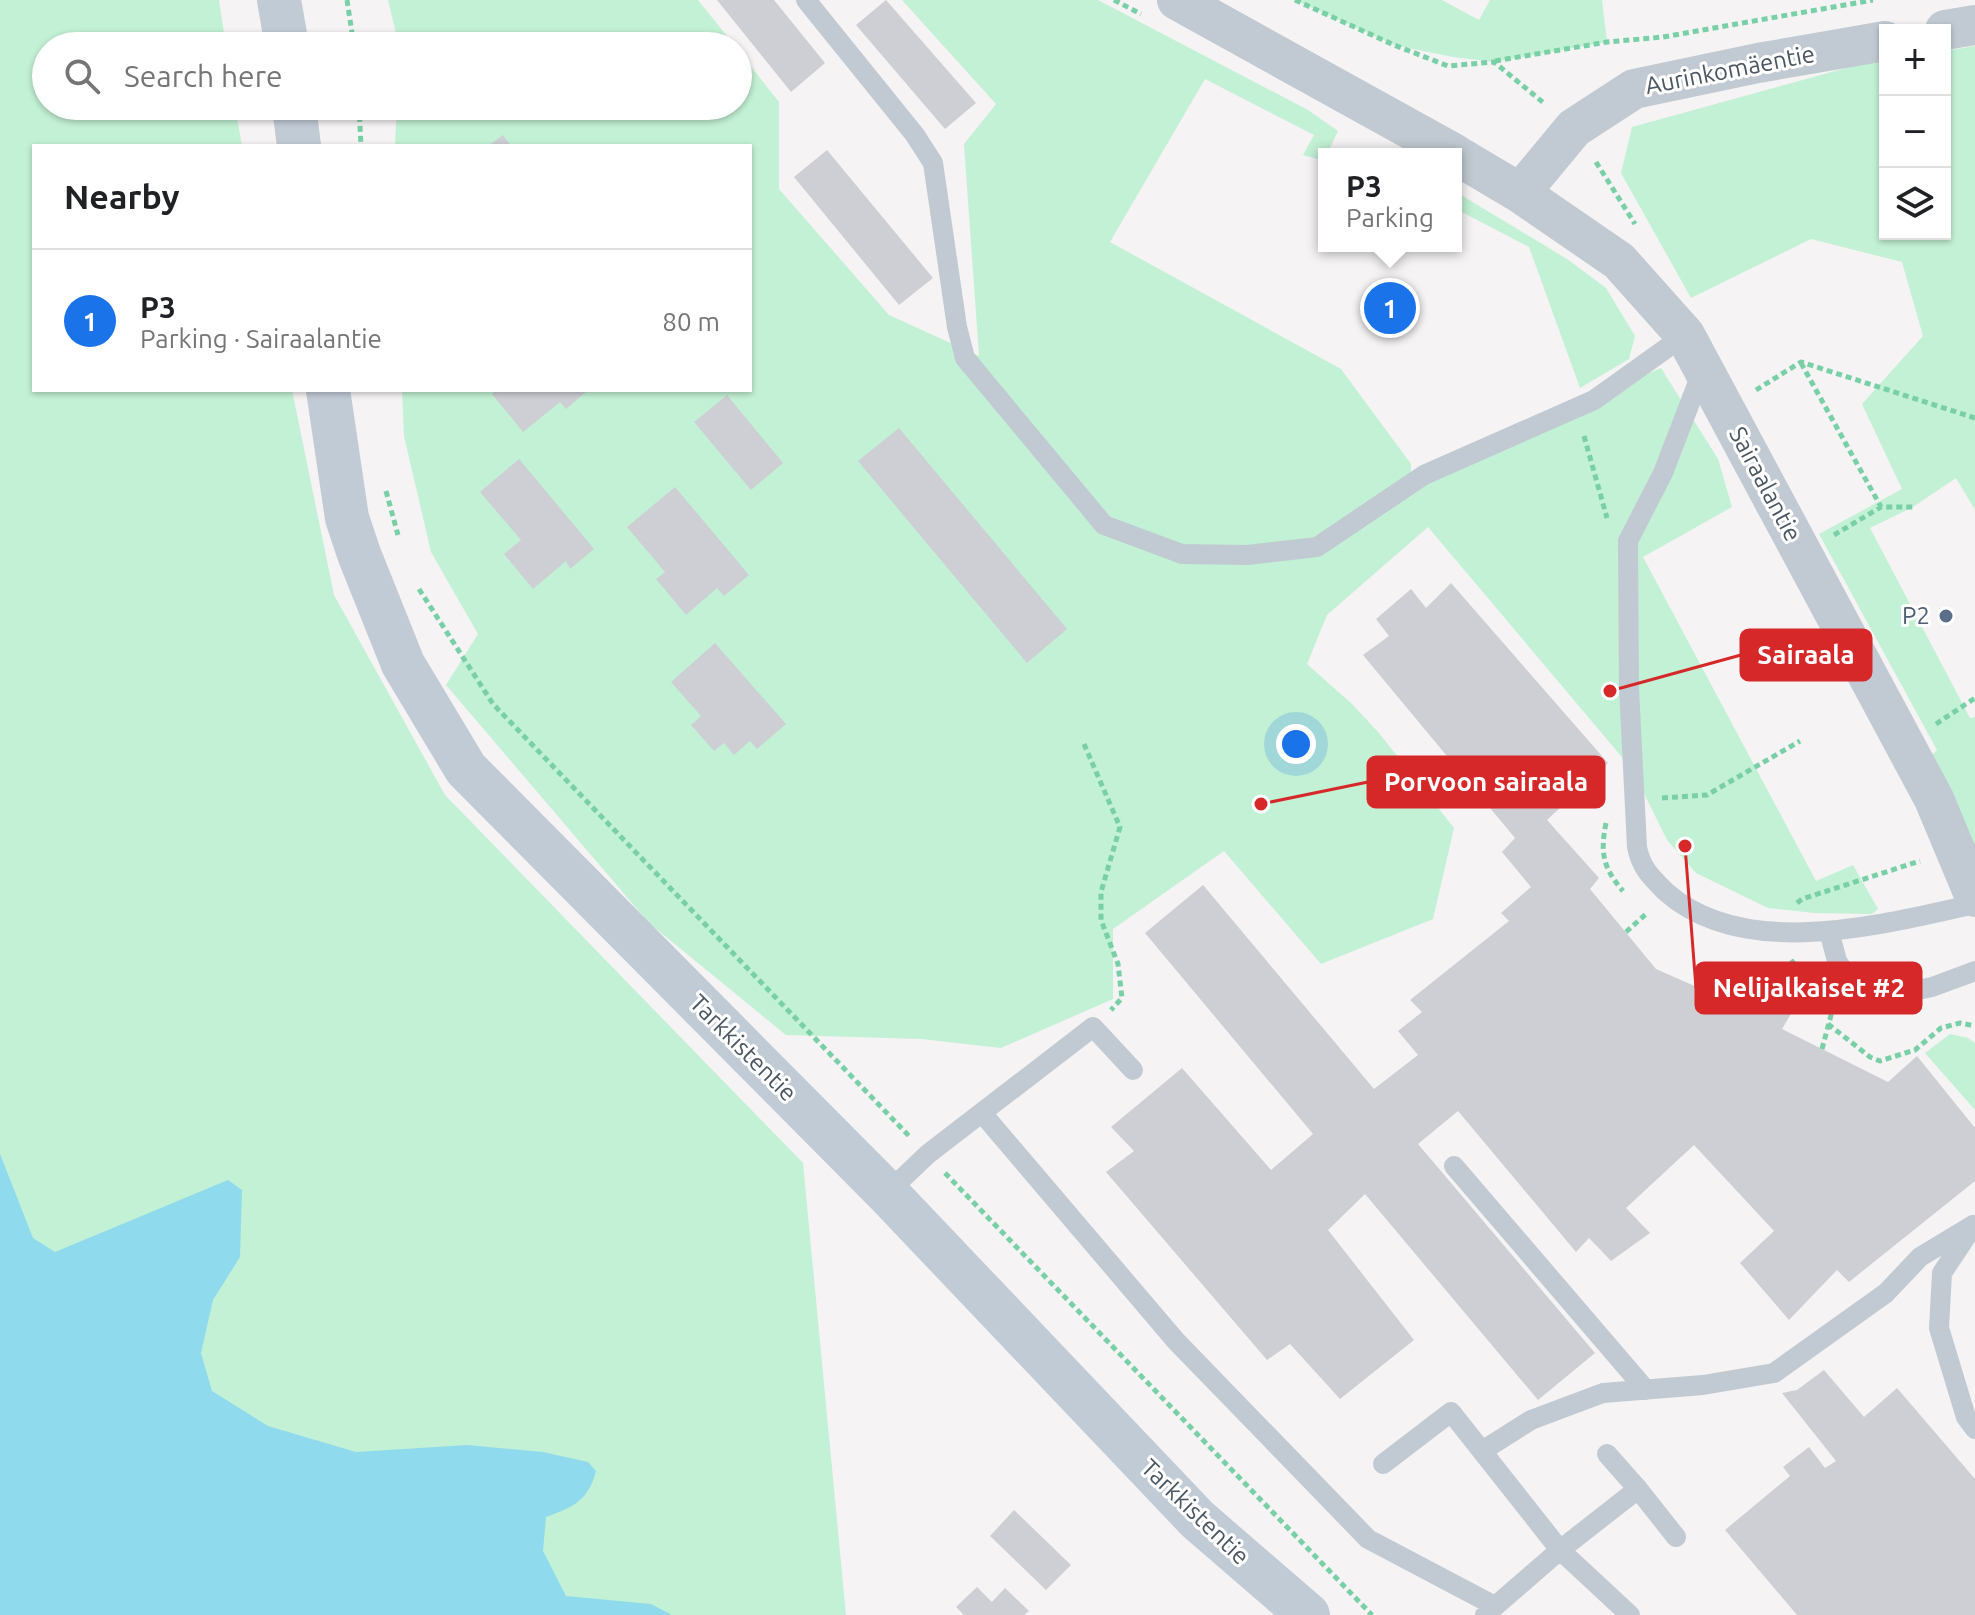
<!DOCTYPE html>
<html lang="en">
<head>
<meta charset="utf-8">
<style>
  body { margin:0; font-family:Ubuntu,sans-serif; background:#f2f2f2; color:#202124 }
  .controls { position:absolute; right:24px; top:24px; display:grid; overflow:hidden; border-radius:0px; box-shadow:0 2px 6px #0004 }
  .controls button { width:72px; height:72px; display:grid; place-items:center; padding:0; border:0; border-bottom:2px solid #e0e0e0; background:#fff; color:#202124; font:40px sans-serif }
  .you { position:absolute; left:1296px; top:744px; width:28px; height:28px; margin:-20px; border:6px solid #fff; border-radius:50%; background:#1a73e8; box-shadow:0 0 0 12px #1a73e833 }
  .badge { display:grid; place-items:center; width:52px; height:52px; border-radius:50%; background:#1a73e8; color:#fff; font-size:26px; font-weight:700 }
  .pin { position:absolute; translate:-50% -50%; border:4px solid #fff; box-shadow:0 2px 8px #0006 }
  .popup { position:absolute; left:1318px; top:148px; width:144px; height:104px; box-sizing:border-box; display:grid; place-content:center; border-radius:0px; background:#fff; filter:drop-shadow(0 2px 6px #0005); font-size:26px; white-space:nowrap; color:#757577 }
  .popup b { font-size:30px; color:#202124 }
  .popup::after { content:''; position:absolute; left:50%; top:100%; margin-left:-16px; border:16px solid transparent; border-top-color:#fff }
  .list { margin:0; padding:0; list-style:none }
  h2 { display:flex; justify-content:space-between; align-items:center; height:104px; margin:0; padding:0 32px; font-size:34px }
  h2 small { font-size:26px; font-weight:400; color:#757577 }
  .list li { display:grid; grid-template-columns:52px 1fr auto; gap:24px; align-items:center; box-sizing:border-box; height:144px; padding:0 32px; border-top:2px solid #e0e0e0 }
  .list b { display:block; font-size:30px; white-space:nowrap }
  .list p { margin:0; font-size:26px; white-space:nowrap; color:#757577 }
  .list em { font-size:26px; font-style:normal; color:#757577 }
  .icon { flex:none; width:44px; height:44px; fill:none; stroke:currentColor; stroke-width:2; stroke-linecap:round; stroke-linejoin:round }
  .map { position:relative; flex:none; width:1975px; height:1615px; overflow:hidden }
  .search { position:absolute; background:#fff; box-shadow:0 2px 6px #0004; left:32px; top:32px; width:720px; height:88px; display:flex; align-items:center; gap:20px; box-sizing:border-box; padding:0 28px; border-radius:44px; color:#757577; font-size:30px }
  .panel { position:absolute; background:#fff; box-shadow:0 2px 6px #0004; left:32px; top:144px; width:720px; height:248px; border-radius:0px }
  .map>svg:first-child { display:block }
</style>
</head>
<body>
<div class="map">
<svg width="1975" height="1615" viewBox="0 0 1975 1615">
  <rect width="100%" height="100%" fill="#f5f3f3"/>
  <path fill="#c3f1d5" d="M0 0H219L226 46H46V106H235L242 146H34V390H292L334 595 445 795 803 1163 846 1615H0Z
    M388 0H698L735 46H399Z
    M902 0H1098L1308 110 1338 131 1328 152 1317 159 1303 155 1314 135 1205 79 1110 242 1341 369 1411 464V483L1505 437 1661 368 1718 459 1732 507 1643 557 1816 881 1853 865 1878 909 1872 914 1814 913 1768 908 1696 873 1667 840 1632 769 1428 527 1327 615 1307 664 1352 704 1379 733 1454 828 1433 919 1321 964 1224 851 1113 929V999L1001 1048 921 1039 786 1035 649 923 446 685 478 634 431 552 404 436 402 390H750V146H395L397 106H738V50L779 102V189L889 315 979 356 964 144 996 104Z
    M1295 0H1442L1479 20 1490 0H1602L1607 42 1494 62 1453 57 1394 45Z
    M1975 46V510L1956 478 1913 507 1870 528 1970 718 1975 717V862L1931 756 1937 750 1819 534 1902 489 1862 404 1923 336 1902 262 1811 239 1691 298 1621 173 1632 127 1857 65 1885 61V234H1945V51Z
    M1456 192 1567 259 1606 288 1635 336 1629 359 1580 388 1529 247 1456 209Z
    M1950 1034 1968 1038 1975 1043V1110L1925 1053Z"/>
  <path fill="#90daee" d="M0 1154 33 1238 55 1252 228 1180 242 1190 240 1257 213 1300 201 1353 212 1391 268 1426 356 1452 467 1445 543 1452 588 1462 596 1471C588 1502 572 1507 546 1517L543 1551 566 1596 651 1604 672 1615H0Z"/>
  <path fill="#cdcfd5" d="M717 0H774L825 63 791 92Z
    M886 0 976 103 945 129 856 25Z
    M503 135 511 146H488Z
    M827 150 933 278 899 305 794 177Z
    M497 390H588L566 409 560 402 523 432 492 394Z
    M727 395 783 463 751 490 694 422Z
    M899 428 1067 629 1027 663 858 461Z
    M519 459 594 549 570 569 566 561 533 589 504 554 521 540 480 492Z
    M675 487 749 575 724 596 717 588 686 615 656 579 665 572 627 527Z
    M1451 583 1608 763 1547 820 1599 878 1590 889 1656 969 1724 999 1720 970 1791 976 1794 1009 1782 1029 1888 1082 1917 1056 1975 1128V1181L1849 1282 1837 1270 1789 1320 1740 1263 1774 1231 1694 1145 1626 1208 1650 1233 1611 1261 1589 1238 1576 1252 1458 1111 1418 1144 1595 1353 1538 1400 1365 1194 1328 1230 1414 1340 1340 1399 1290 1344 1267 1360 1106 1172 1134 1151 1111 1127 1182 1068 1271 1170 1313 1134 1145 933 1203 885 1374 1089 1418 1055 1398 1031 1422 1012 1410 1000 1509 921 1501 913 1531 887 1502 852 1515 838 1363 655 1389 636 1376 619 1411 589 1426 608Z
    M715 643 786 724 757 749 750 741 734 755 724 743 714 751 691 725 701 716 671 682Z
    M1824 1370 1864 1417 1897 1388 1975 1479V1615H1797L1725 1530 1790 1476 1783 1467 1809 1447 1825 1468 1836 1461 1782 1393 1797 1390Z
    M1014 1510 1071 1565 1046 1590 990 1536Z
    M977 1587 992 1602 1005 1588 1029 1611 1024 1615H964L956 1607Z"/>
  <g fill="none" stroke-linecap="round" stroke-linejoin="round">
    <path stroke="#7ad0a6" stroke-width="5" stroke-dasharray="6 4" stroke-linecap="butt" d="M347 0 354 46
      M1114 0 1141 14
      M1295 0 1394 45 1448 66 1494 62 1545 104
      M1495 61 1607 42 1663 37 1873 0
      M359 106 361 146
      M1596 162 1635 224
      M1801 363 1881 507H1913
      M1756 390 1801 362 1975 418
      M1584 436 1607 518
      M386 491 398 535
      M1834 535 1881 507
      M419 589 493 704 910 1137
      M1936 724 1975 698
      M1084 744 1120 827 1101 892V920L1118 964 1122 998 1111 1010
      M1662 798 1707 795 1800 741
      M1606 823C1600 853 1603 868 1623 891
      M1797 903 1802 899 1920 861
      M1626 932 1647 913
      M1791 960 1826 1001
      M1828 1024 1870 1057 1880 1061 1915 1050 1941 1028 1960 1023 1975 1026
      M1822 1049 1834 1004
      M945 1173 1372 1615"/>
    <path stroke="#c1cad2" stroke-width="20" d="M806 0 915 135 933 163 957 327 965 358 1104 525 1182 554 1247 555 1317 547 1424 475 1594 400 1685 335
      M1703 369 1663 473 1628 541 1629 688 1637 847C1641 868 1651 877 1666 892 1745 962 1884 924 1975 904
      M1829 931 1837 961 1854 987 1889 996 1932 987 1975 971
      M982 1113 1176 1341 1368 1539 1495 1606
      M1454 1166 1646 1390
      M887 1193 928 1154 1093 1027 1133 1070
      M1970 1231 1942 1273 1939 1328 1966 1417 1975 1429
      M1482 1451 1531 1420 1603 1393 1703 1385 1774 1373 1886 1293 1920 1257 1973 1225
      M1607 1454 1638 1489
      M1383 1464 1451 1412 1560 1550 1638 1489 1676 1537
      M1485 1615 1560 1550 1630 1615"/>
    <path stroke="#c1cad2" stroke-width="40" d="M1177 0 1455 154
      M1945 30 1975 25
      M1456 155 1520 193 1619 261 1685 335 1934 799 1975 897
      M1520 193 1574 128 1634 89 1758 63 1885 41"/>
    <path stroke="#c1cbd6" stroke-width="44" d="M279 0 287 46
      M294 106 299 146
      M328 390 347 518 359 554 403 664 466 769 887 1193 1197 1519 1308 1615"/>
  </g>
  <circle fill="#5c6f8a" stroke="#fff" stroke-width="3" cx="1946" cy="616" r="8"/>
  <g text-anchor="middle" stroke-width="6" stroke-linejoin="round" paint-order="stroke">
    <g font-size="24" fill="#4a5661" stroke="#fff">
      <text transform="translate(1730 70) rotate(-11)" y="8">Aurinkomäentie</text>
      <text transform="translate(1765 484) rotate(62)" y="8">Sairaalantie</text>
      <text transform="translate(743 1048) rotate(45)" y="8">Tarkkistentie</text>
      <text transform="translate(1195 1512) rotate(44)" y="8">Tarkkistentie</text>
    </g>
    <g font-size="24" fill="#4e5e75" stroke="#fff" text-anchor="end">
      <text x="1930" y="624">P2</text>
    </g>
  </g>
  <path fill="none" stroke="#d62828" stroke-width="3" d="M1610 691L1741 655M1261 804L1368 782M1685 846L1696 988"/>
  <g fill="#d62828" stroke="#fff" stroke-width="3">
    <circle cx="1610" cy="691" r="8"/>
    <circle cx="1261" cy="804" r="8"/>
    <circle cx="1685" cy="846" r="8"/>
  </g>
  <g fill="#d62828" stroke="#d62828" stroke-width="3">
    <rect x="1741" y="630" width="130" height="50" rx="8"/>
    <rect x="1368" y="757" width="236" height="50" rx="8"/>
    <rect x="1696" y="963" width="225" height="50" rx="8"/>
  </g>
  <g font-size="26" text-anchor="middle" font-weight="bold" fill="#fff">
    <text x="1806" y="664">Sairaala</text>
    <text x="1486" y="791">Porvoon sairaala</text>
    <text x="1809" y="997">Nelijalkaiset #2</text>
  </g>
</svg>
<div class="controls">
<button>+</button>
<button>−</button>
<button><svg class="icon" aria-label="layers" viewBox="0 0 24 24"><path d="M12 4l9 5-9 5-9-5zM3 14l9 5 9-5"/></svg></button>
</div>
<div class="you"></div>
<div class="pin badge" style="left:1390px;top:308px">1</div>
<div class="popup"><b>P3</b>Parking</div>
<div class="search"><svg class="icon" aria-label="search" viewBox="0 0 24 24"><circle cx="10" cy="10" r="6"/><path d="M15 15l6 6"/></svg>Search here</div>
<section class="panel">
<h2>Nearby<small></small></h2>
<ul class="list">
<li><span class="badge">1</span><div><b>P3</b><p>Parking · Sairaalantie</p></div><em>80 m</em></li>
</ul>
</section>
</div>
</body>
</html>
